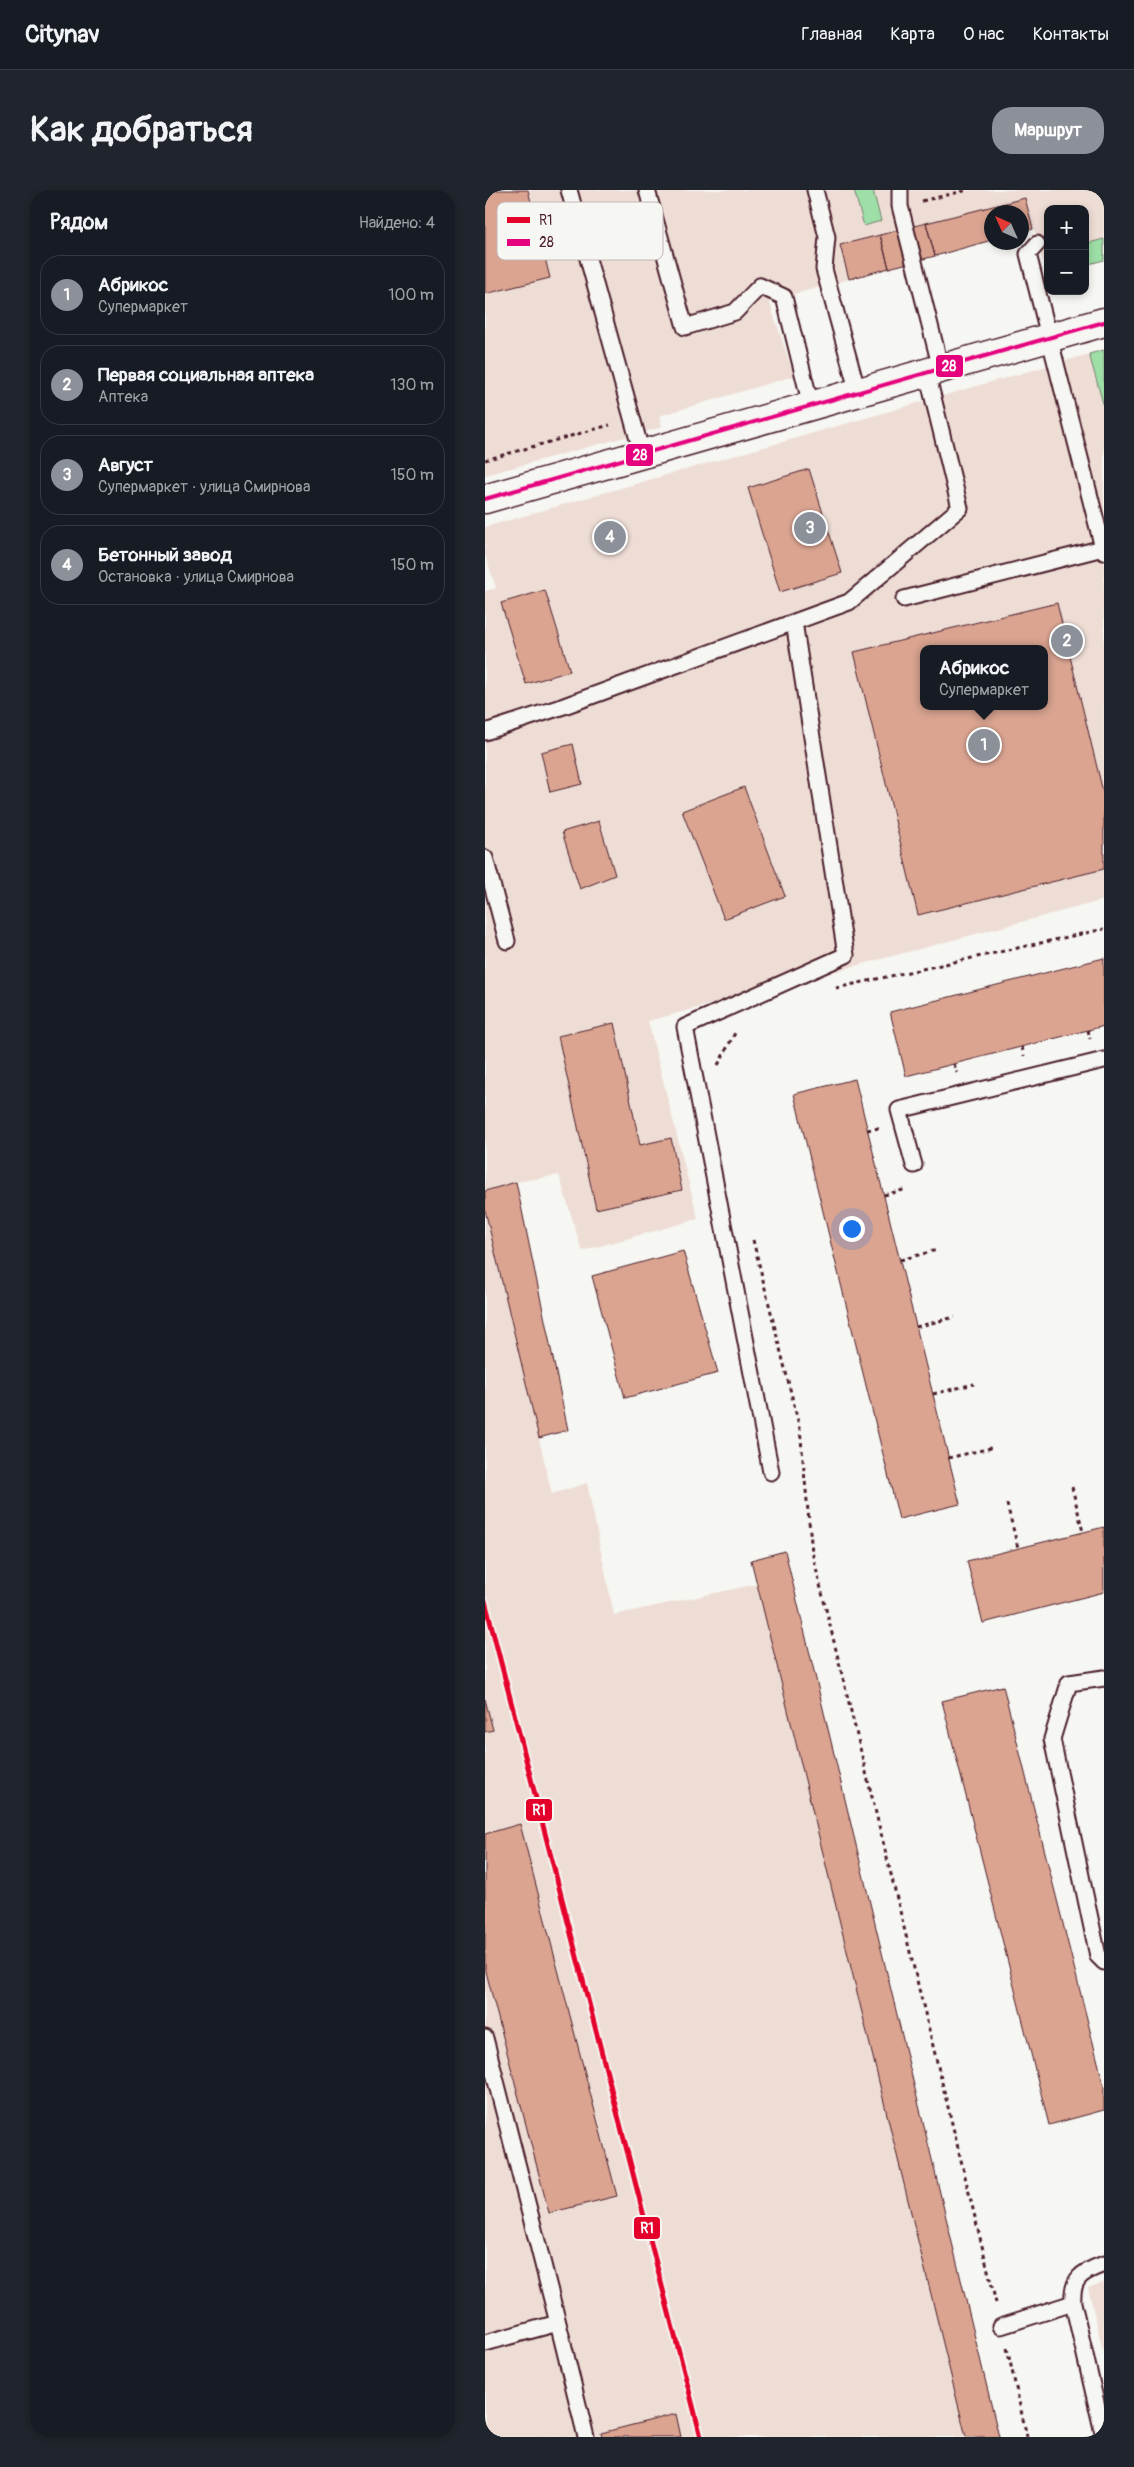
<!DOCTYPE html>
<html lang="ru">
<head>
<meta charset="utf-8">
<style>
  body { margin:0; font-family:Pangolin,sans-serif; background:#20242c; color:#f1f3f6 }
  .controls { position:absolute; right:15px; top:15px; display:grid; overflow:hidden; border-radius:10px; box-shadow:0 2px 8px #0003 }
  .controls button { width:45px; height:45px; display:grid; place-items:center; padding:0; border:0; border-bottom:1px solid #363941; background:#171b24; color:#f1f3f6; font:25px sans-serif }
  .compass { position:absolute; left:499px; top:15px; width:45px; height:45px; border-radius:50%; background:#171b24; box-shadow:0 2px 8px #0003; rotate:315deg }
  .you { position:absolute; left:366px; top:1038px; width:18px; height:18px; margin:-12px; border:4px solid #fff; border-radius:50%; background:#1a73e8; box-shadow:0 0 0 8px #1a73e833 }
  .badge { display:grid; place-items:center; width:32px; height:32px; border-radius:50%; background:#8c9099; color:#fff; font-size:16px; font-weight:700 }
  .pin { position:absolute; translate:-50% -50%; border:2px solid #fff; box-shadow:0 1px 5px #0006 }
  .popup { position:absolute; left:435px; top:455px; width:128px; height:65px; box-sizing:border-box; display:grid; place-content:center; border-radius:10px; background:#171b24; filter:drop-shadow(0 1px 4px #0005); font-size:16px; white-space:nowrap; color:#9ea1a6 }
  .popup b { font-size:19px; color:#f1f3f6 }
  .popup::after { content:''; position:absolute; left:50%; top:100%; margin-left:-10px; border:10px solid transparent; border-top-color:#171b24 }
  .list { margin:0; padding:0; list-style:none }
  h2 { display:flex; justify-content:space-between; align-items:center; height:65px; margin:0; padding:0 20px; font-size:21px }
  h2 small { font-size:16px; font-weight:400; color:#9ea1a6 }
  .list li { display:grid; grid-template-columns:32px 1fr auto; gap:15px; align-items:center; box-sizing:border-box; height:80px; margin:0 10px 10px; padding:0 10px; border:1px solid #363941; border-radius:20px }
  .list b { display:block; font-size:19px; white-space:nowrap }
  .list p { margin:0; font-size:16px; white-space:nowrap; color:#9ea1a6 }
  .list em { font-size:16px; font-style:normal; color:#9ea1a6 }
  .map { position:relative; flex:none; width:619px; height:2247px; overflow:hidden; border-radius:20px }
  header { display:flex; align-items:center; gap:30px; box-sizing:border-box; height:70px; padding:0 25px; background:#171b24; border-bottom:1px solid #363941 }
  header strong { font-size:24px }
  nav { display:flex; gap:28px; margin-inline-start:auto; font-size:18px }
  .intro { display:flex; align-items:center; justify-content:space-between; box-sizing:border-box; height:120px; padding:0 30px }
  h1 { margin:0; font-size:35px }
  .button { padding:12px 22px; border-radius:20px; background:#8c9099; color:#fff; font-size:18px; font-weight:700 }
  main { display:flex; gap:30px; padding:0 30px }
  aside { flex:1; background:#171b24; border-radius:20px; box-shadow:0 2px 8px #0003 }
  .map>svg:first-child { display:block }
</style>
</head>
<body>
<header>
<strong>Citynav</strong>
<nav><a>Главная</a><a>Карта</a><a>О нас</a><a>Контакты</a></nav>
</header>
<div class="intro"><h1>Как добраться</h1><a class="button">Маршрут</a></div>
<main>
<aside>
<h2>Рядом<small>Найдено: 4</small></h2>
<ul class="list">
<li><span class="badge">1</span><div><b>Абрикос</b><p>Супермаркет</p></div><em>100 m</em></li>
<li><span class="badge">2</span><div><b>Первая социальная аптека</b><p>Аптека</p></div><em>130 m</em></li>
<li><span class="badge">3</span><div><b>Август</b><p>Супермаркет · улица Смирнова</p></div><em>150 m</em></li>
<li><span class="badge">4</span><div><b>Бетонный завод</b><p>Остановка · улица Смирнова</p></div><em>150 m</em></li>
</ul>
</aside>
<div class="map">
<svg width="619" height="2247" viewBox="0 0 619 2247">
  <rect width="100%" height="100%" fill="#f6f6f2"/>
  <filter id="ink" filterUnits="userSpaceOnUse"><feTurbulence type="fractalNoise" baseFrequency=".02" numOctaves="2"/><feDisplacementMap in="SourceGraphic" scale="10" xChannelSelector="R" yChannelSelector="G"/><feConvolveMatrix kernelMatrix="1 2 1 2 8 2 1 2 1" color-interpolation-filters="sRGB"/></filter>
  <g filter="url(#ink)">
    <path fill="#eeddd5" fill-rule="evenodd" d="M0 0H619V70L600 75V19H563L562 86 549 39 537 42 536 22H507L506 50 284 111 309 186 174 226 177 237 0 285Z
      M604 164 619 217V710L163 831 213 1029 97 1061 74 985 31 992 0 1001V401L11 398 0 364V337ZM439 459H559V516H439Z
      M0 1020 67 1304 102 1293 129 1425 272 1394 481 2247H0Z
      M619 2092V2165L603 2098Z"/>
    <path fill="#9edfa8" stroke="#747f6a" d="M369 0H388L396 31 379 36Z
      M619 49V70L600 75V54Z
      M619 160V217L604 164Z"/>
    <path fill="#daa491" stroke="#4a1f2b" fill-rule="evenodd" d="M0 0H43L65 88 0 104Z
      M540 8 548 39 536 42V22H507V50L450 66 441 33Z
      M441 33 450 66 404 78 395 45Z
      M395 45 404 78 364 89 355 55Z
      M324 279 357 383 295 402 263 298Z
      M60 400 85 481 41 494 16 413Z
      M572 413 619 606V679L433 725 369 462ZM439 459H559V516H439Z
      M88 554 97 594 65 602 56 562Z
      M259 597 300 706 239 729 197 621Z
      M114 631 130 685 95 699 77 642Z
      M619 768V836L421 886 405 822Z
      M129 833 155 955 186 948 197 1000 111 1019 73 846Z
      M370 889 475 1314 414 1329 309 904Z
      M31 992 83 1240 54 1248 0 1020V1001Z
      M198 1061 233 1183 140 1208 107 1086Z
      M619 1337V1402L498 1433 482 1371Z
      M300 1361 514 2247H481L272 1394 266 1370Z
      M518 1496 619 1896V1920L564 1935 457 1511Z
      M0 1509 8 1540 0 1542Z
      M35 1634 132 2006 64 2023 0 1778V1644Z
      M191 2224 196 2247H117L116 2243Z"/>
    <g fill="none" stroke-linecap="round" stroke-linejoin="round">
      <defs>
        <path id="service" d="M84 0 157 264
          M162 0 200 137 250 122 275 96 299 107 326 216
          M330 0 342 47 339 79 373 203
          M415 0V16L456 179
          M552 54 543 64 619 362
          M419 409 618 358
          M0 542 79 516 364 412 475 318 442 183
          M0 668 22 751
          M429 975 414 920 619 870
          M286 1282 200 837 361 765 309 432
          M619 1488 584 1493 567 1549 613 1766 619 1772
          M0 1848 73 2133 0 2153
          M73 2133 101 2247
          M516 2136 588 2113
          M619 2247 588 2113C586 2088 597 2082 619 2074"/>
        <path id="secondary" d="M0 309 619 132"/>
      </defs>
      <use href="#service" stroke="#4a1f2b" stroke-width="19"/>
      <use href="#secondary" stroke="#4a1f2b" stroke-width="31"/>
      <path stroke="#4a1f2b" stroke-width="3" stroke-dasharray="4 4" stroke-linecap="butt" d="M437 11 483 0
        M0 270 125 235
        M351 798 619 739
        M603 840 605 849
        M537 857 539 866
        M469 874 472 883
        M233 875 251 841
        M382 940 394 938
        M399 1005 422 999
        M268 1050 315 1239 327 1362 511 2113
        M415 1070 452 1060
        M431 1137 470 1127
        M448 1204 489 1194
        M463 1268 506 1258
        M587 1297 598 1342
        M522 1314 533 1358
        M522 2158 542 2247"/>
      <use href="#service" stroke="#f6f6f2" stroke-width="15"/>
      <use href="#secondary" stroke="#f6f6f2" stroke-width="28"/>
      <defs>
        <path id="bus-1" d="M0 309 619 132"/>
      </defs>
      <use href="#bus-1" stroke="#f6f6f2" stroke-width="8"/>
      <use href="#bus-1" stroke="#e5007d" stroke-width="4"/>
      <defs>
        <path id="rail-1" d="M0 1411 216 2247"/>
      </defs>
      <use href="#rail-1" stroke="#f6f6f2" stroke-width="9"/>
      <use href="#rail-1" stroke="#e4002b" stroke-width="5"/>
    </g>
  </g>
  <rect x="12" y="12" width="166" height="58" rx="8" fill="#f6f6f2" stroke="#c2b6b6" stroke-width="1"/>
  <rect x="22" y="27" width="23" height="6" fill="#e4002b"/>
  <rect x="22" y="49" width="23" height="7" fill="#e5007d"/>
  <g font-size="14" fill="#4a1f2b">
    <text x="54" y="35">R1</text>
    <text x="54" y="57">28</text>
  </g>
  <g stroke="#f6f6f2" stroke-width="2">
    <rect x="450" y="164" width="29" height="24" rx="5" fill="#e5007d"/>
    <rect x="140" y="253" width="29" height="24" rx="5" fill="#e5007d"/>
    <rect x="40" y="1608" width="28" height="24" rx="5" fill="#e4002b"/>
    <rect x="148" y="2026" width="28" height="24" rx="5" fill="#e4002b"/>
  </g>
  <g font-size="14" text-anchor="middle" font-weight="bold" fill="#fff">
    <text x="464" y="181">28</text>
    <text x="155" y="270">28</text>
    <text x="54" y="1625">R1</text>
    <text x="162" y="2043">R1</text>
  </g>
</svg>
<div class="controls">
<button>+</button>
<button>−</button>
</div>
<svg class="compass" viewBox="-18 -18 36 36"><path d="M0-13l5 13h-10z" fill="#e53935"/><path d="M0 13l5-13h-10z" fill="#9ea1a6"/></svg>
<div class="you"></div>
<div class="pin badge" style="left:499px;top:555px">1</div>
<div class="popup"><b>Абрикос</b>Супермаркет</div>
<div class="pin badge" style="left:582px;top:451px">2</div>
<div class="pin badge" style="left:325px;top:338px">3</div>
<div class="pin badge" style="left:125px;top:347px">4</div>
</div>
</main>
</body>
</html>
